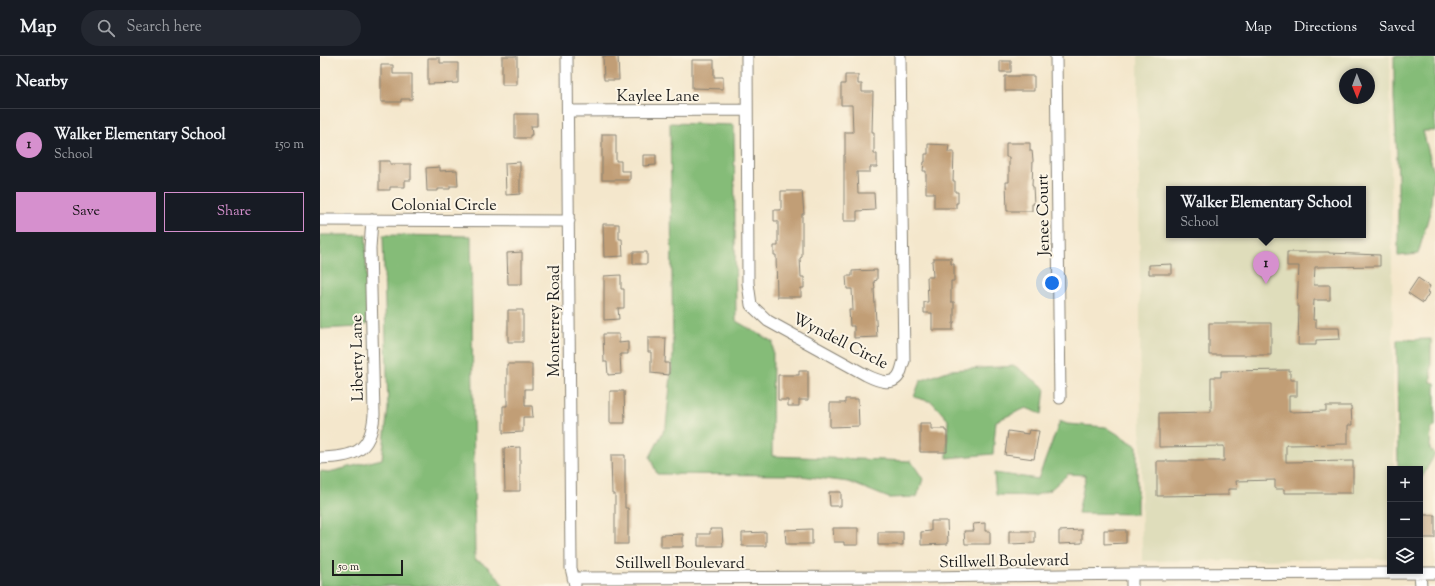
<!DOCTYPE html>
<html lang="en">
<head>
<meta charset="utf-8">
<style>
  body { margin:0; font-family:"Sorts Mill Goudy",serif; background:#242831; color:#f1f3f6 }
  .controls { position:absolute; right:12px; bottom:12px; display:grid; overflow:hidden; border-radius:0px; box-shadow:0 2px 6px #0003 }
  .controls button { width:36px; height:36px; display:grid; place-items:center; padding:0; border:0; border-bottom:1px solid #363941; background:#171b24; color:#f1f3f6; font:20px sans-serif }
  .compass { position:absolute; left:1019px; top:12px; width:36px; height:36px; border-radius:50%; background:#171b24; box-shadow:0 2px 6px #0003; rotate:179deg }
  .scale { position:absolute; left:12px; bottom:10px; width:71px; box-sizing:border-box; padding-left:4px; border:2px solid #1c1c1c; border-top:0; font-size:11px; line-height:14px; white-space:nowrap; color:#1c1c1c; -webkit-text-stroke:3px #fcf5e5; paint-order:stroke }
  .you { position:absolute; left:732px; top:227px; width:14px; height:14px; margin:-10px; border:3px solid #fff; border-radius:50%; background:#1a73e8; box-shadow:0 0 0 6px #1a73e833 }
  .badge { display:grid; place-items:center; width:26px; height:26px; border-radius:50%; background:#d690ce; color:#111; font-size:13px; font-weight:700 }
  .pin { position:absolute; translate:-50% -33px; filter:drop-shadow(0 1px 2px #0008) }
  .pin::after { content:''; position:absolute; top:21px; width:14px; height:12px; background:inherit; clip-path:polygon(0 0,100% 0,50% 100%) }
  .popup { position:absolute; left:846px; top:130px; width:200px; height:52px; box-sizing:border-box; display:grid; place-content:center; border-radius:0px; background:#171b24; filter:drop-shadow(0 1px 3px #0005); font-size:13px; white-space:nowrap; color:#9ea1a6 }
  .popup b { font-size:15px; color:#f1f3f6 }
  .popup::after { content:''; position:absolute; left:50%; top:100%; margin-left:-8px; border:8px solid transparent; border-top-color:#171b24 }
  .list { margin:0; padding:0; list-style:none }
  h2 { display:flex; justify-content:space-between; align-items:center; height:52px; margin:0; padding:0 16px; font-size:17px }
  h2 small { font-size:13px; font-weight:400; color:#9ea1a6 }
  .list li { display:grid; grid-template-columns:26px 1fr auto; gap:12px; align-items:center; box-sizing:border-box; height:72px; padding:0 16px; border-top:1px solid #363941 }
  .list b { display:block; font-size:15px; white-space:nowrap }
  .list p { margin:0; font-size:13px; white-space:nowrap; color:#9ea1a6 }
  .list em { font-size:13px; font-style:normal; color:#9ea1a6 }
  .actions { display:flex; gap:8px; padding:12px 16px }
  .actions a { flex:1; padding:9px 0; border:1px solid #d690ce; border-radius:0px; text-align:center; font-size:14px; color:#d690ce }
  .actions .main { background:#d690ce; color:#111 }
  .icon { flex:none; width:22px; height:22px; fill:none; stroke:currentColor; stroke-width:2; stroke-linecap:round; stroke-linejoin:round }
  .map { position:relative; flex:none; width:1115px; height:530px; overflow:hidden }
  header { display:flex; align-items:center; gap:24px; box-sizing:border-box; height:56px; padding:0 20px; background:#171b24; border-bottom:1px solid #363941 }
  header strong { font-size:19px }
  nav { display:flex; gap:22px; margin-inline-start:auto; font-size:14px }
  .search { width:280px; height:36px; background:#242831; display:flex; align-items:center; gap:10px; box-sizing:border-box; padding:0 14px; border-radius:22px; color:#9ea1a6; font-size:15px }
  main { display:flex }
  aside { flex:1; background:#171b24 }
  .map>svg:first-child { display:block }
</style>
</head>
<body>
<header>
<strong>Map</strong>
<div class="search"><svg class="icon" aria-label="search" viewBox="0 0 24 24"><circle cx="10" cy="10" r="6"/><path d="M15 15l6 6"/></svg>Search here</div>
<nav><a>Map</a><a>Directions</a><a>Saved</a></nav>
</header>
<main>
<aside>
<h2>Nearby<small></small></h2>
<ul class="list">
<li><span class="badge">1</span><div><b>Walker Elementary School</b><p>School</p></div><em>150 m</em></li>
</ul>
<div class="actions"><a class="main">Save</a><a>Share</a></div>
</aside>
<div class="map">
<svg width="1115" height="530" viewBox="0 0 1115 530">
  <rect width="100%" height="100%" fill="#fcf5e5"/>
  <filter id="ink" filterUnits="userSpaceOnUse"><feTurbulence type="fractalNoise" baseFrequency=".025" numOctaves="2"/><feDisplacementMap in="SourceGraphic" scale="8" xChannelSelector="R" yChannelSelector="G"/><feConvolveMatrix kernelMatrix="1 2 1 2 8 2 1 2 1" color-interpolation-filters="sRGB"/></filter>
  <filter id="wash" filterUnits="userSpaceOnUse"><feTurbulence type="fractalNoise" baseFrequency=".012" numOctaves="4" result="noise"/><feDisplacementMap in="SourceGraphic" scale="16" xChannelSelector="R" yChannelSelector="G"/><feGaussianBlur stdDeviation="0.9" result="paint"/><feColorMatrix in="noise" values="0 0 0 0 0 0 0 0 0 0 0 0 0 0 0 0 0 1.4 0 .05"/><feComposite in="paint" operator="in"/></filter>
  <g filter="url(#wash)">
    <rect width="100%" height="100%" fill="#f4e7cc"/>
    <path fill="#dfddbb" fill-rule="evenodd" d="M818 0H1070L1074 413H1070V503L822 505ZM1025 18H1049V42H1025ZM849 133H1043V179H849Z"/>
    <path fill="#85bc78" stroke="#506c4a" d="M1074 0H1115V75H1103L1114 117 1110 156 1098 198 1078 200V122L1074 41Z
      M350 67 414 69 416 265 453 286 452 400 591 405 603 423 597 441 569 442 529 426 473 419 337 418 330 401 346 370 353 300Z
      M0 179H46L47 268 40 271 0 273Z
      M63 179 151 180 155 504C168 508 177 519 183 530H0V415L9 416 62 403 68 353Z
      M1111 283V326L1115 327V370L1111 374 1110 393 1115 398 1100 425V413H1078L1077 284Z
      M695 310 725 332 722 358 706 352 676 365 673 398 627 402 628 364 612 346 594 341 600 325 630 314Z
      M740 365 747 368 786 371 817 390V458L758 457 766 419 748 418 730 434 714 440 676 439 674 417 718 423Z"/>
    <g id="blocks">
      <path fill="#c19e76" d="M182 0H197V29H182Z
        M283 0H298L299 24H284Z
        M108 2H120V7H138V27L108 28Z
        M372 4H394V21H403V33L372 32Z
        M680 5H691V16H680Z
        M61 9H73V18H92V43H81V46H61Z
        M525 19H538V28H542V36H553L552 76H554V98H557V111H550V116H537L538 137H554L555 154 537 155V165H524V99H525V76H533L532 49H521V28H525Z
        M685 20H714V35H685Z
        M195 58H217V70H211L212 79H210V82H195Z
        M282 78H296V105H301V115H310V124H282Z
        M686 87H710V95H712L713 104 712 130H713L714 148H712V155H687L686 126H689V101H686Z
        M608 88 629 89 628 96H634L633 125H635V136H638V147H636V152H614V137H606V115H603L604 106H605V98H608Z
        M323 99H336V109L323 110Z
        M59 105H70V108H91V124H85V131H70V134H59Z
        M200 106V138L186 139 185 107Z
        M120 111V115L137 114 138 130H130V133H118V135H107L106 112Z
        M461 135H482L484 158H482V201L480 202 481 221H484V232H481V241H457L456 199H454V190H458V165H454V154H461Z
        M283 168H299V183H302L303 200 284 201Z
        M202 196V228H188L187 197Z
        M313 196H327V208H313Z
        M967 196H1009V197L1060 199V210L995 211 994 229H1010V244H994L993 264H996V272H1019L1020 283 996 284V289H978L979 250H977L979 210H967Z
        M614 202H631V208H634V225H631V246H634V267H633V274H612V257H604V246H608L607 221H613L612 205H614Z
        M852 208V218H829V209Z
        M557 214V224L554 225 555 233H554L557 281 534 282V270H530L529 254H533L532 233H527L526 220H532V215Z
        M301 219V233H304V252H298L299 263 284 264V220Z
        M1098 222 1110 230 1107 236 1109 237 1103 247 1088 237Z
        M188 254H203V286H188Z
        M889 267H951V299H889Z
        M283 278H299V287L308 286V298H300L301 318 288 319 287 306H284Z
        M328 282H346L345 307H349V319L331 317V296H328Z
        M187 308H212V333H205V350H212L213 361H203V376L183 377V350H187Z
        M970 314V324H977V340H969V356L1006 355V350H1031L1032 369H1028V388L966 389V406L1033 405V437H964V433H955V424L916 425 917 433H908V439L837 440V405H904V390L839 391V357L891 356V321H901V315Z
        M479 315H488V344H479V350H468V344H458V319H479Z
        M290 335H304L305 367H290Z
        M525 343H538L539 370 510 371V347H525Z
        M600 367H611V373H625V375H627V396H600Z
        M709 374 719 375 714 403 685 399 688 375 708 378Z
        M200 391V435H185L184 392Z
        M291 399H305V452H308V488H295V438H292Z
        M509 436H521V450H510Z
        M1100 459H1115V482H1100Z
        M611 465H627L628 488 601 489V476L611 475Z
        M665 467V475H670V488H645L644 475H654L653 468Z
        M513 472H538V489H524V486H514Z
        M390 473H402L403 490H378V478H390Z
        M492 473V488H466L465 474Z
        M762 474V487L739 488V475Z
        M784 474H806V487L784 488Z
        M689 475H715V487L689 488Z
        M446 476V490H422V477Z
        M558 476H583V489H558Z
        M363 478V491H341V479Z"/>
    </g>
  </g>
  <g filter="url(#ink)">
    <use href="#blocks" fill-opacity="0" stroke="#888274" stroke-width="1"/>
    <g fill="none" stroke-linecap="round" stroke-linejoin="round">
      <defs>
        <path id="minor" d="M247 0 251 512 255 529
          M427 0 428 227 431 249 448 265 546 319C556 324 574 332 580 317 582 313 582 309 584 305L580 0
          M736 0 740 342
          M248 55 427 54
          M0 164 249 165
          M0 402C33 401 51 397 54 359L50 192 52 164
          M1100 517 1101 530
          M253 522 607 521 812 518 1115 517
          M812 530V518"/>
      </defs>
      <use href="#minor" stroke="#888274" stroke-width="13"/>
      <use href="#minor" stroke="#fff" stroke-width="11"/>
    </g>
  </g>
  <g text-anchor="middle" stroke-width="4" stroke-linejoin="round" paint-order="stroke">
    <g font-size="16" fill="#1c1c1c" stroke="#fcf5e5">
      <text x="338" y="45">Kaylee Lane</text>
      <text x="124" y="154">Colonial Circle</text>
      <text transform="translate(722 159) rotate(-91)" y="6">Jenee Court</text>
      <text transform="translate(233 265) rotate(-90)" y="6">Monterrey Road</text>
      <text transform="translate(521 284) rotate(27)" y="6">Wyndell Circle</text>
      <text transform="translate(36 302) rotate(-91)" y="6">Liberty Lane</text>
      <text transform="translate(684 504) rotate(-1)" y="6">Stillwell Boulevard</text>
      <text x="360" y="512">Stillwell Boulevard</text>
    </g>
  </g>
</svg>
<div class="controls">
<button>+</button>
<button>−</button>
<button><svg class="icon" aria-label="layers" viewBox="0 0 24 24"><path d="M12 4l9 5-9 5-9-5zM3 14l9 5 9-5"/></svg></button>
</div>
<svg class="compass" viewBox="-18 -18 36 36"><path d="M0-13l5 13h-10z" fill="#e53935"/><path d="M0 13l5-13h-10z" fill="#9ea1a6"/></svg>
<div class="scale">50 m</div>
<div class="you"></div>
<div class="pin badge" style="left:946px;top:228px">1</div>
<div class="popup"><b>Walker Elementary School</b>School</div>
</div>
</main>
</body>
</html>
